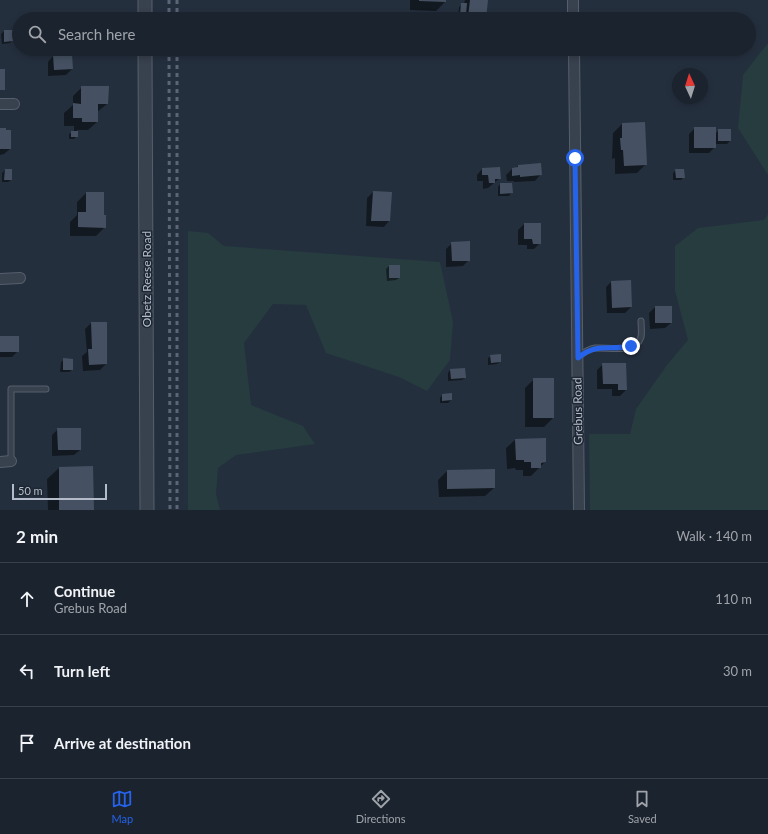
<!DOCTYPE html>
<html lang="en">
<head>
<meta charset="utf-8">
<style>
  body { margin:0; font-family:Lato,sans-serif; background:#282f3a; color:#f1f3f6 }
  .compass { position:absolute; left:672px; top:68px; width:36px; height:36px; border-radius:50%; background:#1b232e; box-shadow:0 2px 6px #0003; rotate:356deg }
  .scale { position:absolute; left:12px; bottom:10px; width:95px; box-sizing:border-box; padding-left:4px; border:2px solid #b4bcc9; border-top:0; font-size:11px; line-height:14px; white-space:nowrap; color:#b4bcc9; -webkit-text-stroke:3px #1d2633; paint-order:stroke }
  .stop { position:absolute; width:12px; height:12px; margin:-9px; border:3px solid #2563eb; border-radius:50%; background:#fff }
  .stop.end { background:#2563eb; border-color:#fff; box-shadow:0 1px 4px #0008 }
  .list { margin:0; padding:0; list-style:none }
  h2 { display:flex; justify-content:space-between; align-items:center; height:52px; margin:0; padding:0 16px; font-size:17px }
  h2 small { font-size:13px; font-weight:400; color:#a0a4aa }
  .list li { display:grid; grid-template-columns:26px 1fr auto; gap:12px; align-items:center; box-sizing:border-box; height:72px; padding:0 16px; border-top:1px solid #39404a }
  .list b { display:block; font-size:15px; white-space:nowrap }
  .list p { margin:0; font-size:13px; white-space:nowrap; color:#a0a4aa }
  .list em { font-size:13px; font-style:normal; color:#a0a4aa }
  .icon { flex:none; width:22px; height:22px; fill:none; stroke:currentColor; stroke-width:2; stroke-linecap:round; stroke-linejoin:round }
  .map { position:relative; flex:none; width:768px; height:510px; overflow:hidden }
  .search { position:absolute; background:#1b232e; box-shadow:0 2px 6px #0003; left:12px; right:12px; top:12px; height:44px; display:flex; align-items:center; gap:10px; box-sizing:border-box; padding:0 14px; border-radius:22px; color:#a0a4aa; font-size:15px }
  .sheet { height:268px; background:#1b232e }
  nav { display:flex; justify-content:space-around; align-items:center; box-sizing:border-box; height:56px; border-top:1px solid #39404a; background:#1b232e; font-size:11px; color:#a0a4aa }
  nav a { display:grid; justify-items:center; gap:2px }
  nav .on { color:#2563eb }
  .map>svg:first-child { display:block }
</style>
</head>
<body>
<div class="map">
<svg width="768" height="510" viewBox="0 0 768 510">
  <rect width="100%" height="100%" fill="#242f3e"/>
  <path fill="#263c3f" d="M768 43V175L738 128 743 75Z
    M768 214V510H590L589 434H630L636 409 667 365 688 340 675 291V246L698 228 764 220Z
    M188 231 208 233 224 246 440 262 453 322 450 360 427 391 399 377 326 353 306 305 273 304 244 343 251 405 303 426 315 444 236 455 218 468 216 494 220 510H188Z"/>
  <path fill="#0007" d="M410 0H445V2L436 11 410 10Z
    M465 0H487L485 18 463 19V17H458L459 7 462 4H464Z
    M630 15 666 19H626Z
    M4 31 12 41 10 43 2 44 1 34Z
    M53 56 72 69 66 75 48 76V62Z
    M82 87 107 104 97 112V122L88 130H77V136L74 139H69V134L72 132H74V126H64V113L73 105V96Z
    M622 124 646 164 637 173 615 174V158L612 159 613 133Z
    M695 128 715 134 719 130H730V141L727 144H715V147L709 153H689V134Z
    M0 129 10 149 4 154 0 155Z
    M518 166 540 175 535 181 514 182V181H507L506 175 512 169H515Z
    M482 169 500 178 488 188 483 189V181H477V175Z
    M5 170 11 180 8 182H2V173Z
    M676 170 684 177 681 180H673V173Z
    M500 184 511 193 509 196H498V187Z
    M373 192 391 193 389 221 384 227 366 226 367 198Z
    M86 193 103 216 105 227 96 236H70V222L77 215V202Z
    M524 224 540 243 534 249H527V245H518V230Z
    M452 243 469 260 463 266 446 267V249Z
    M389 266 399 278 396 280 387 281 386 269Z
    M612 281 631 307 625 313H607L606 287Z
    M655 307 671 323 665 328 650 329 649 313Z
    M91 323 106 364 100 370 83 371 82 356 87 352 85 329Z
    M0 337 18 351 12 357H0Z
    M491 356 500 362 497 364 488 365V358Z
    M64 359 72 370 69 372H60L61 362Z
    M603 364H625L626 390 620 396H612V389H597V370Z
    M450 370 465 378 462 380 448 381V373Z
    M534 379 553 418 544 427H525V388Z
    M442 395 451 400 448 403H440V398Z
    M58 429 80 450 74 455 52 456V435Z
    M515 440 545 462 531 476H523V470H516L515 468 507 469 506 448Z
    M59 468 93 510H48L47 479Z
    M447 471 494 488 485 496 439 497 438 480Z"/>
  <path fill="#455162" d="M419 0H446V2L419 1Z
    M470 0H488L486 19 468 17Z
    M461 3H467L466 15H460Z
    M667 12V19H630V14Z
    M521 15H556V19H521Z
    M4 30H13V41L4 42Z
    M72 54 73 69 54 70 53 55Z
    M0 69H5V90H0Z
    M81 86H109L108 104H98V122H82V118H73V103L81 104Z
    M645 122 647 165 624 166 623 150H621L620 138H622V123Z
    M694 127H716V148H694Z
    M0 128H6V130H11V149H0Z
    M718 129H731V141H718Z
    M71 131H78V137H71Z
    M541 163 542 175 520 177V175L512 176V168L518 167V165Z
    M500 167 501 179H495V183H489L488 175H482V168Z
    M5 169H12V180H4Z
    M675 169H684L685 178H676Z
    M500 183H512L513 193 500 194Z
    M373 191 392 192 390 221H371Z
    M86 192H104V215H106V228L78 227V212H86Z
    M524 223H541V244H533L532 239H524Z
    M470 241V261H452L451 242Z
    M389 265H400V278H389Z
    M631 280 632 307 612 308 611 281Z
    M655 306H672V323H655Z
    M91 322H107V364L89 365 88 349H92Z
    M0 336H19V352H0Z
    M501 354V362L491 363 490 355Z
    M63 358 73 359V370H63Z
    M602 363H626L627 390H618V384H603Z
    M465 368 466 378 451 379 450 369Z
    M533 378H554V418H533Z
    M452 393V400L442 401V394Z
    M57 428H81V450H58Z
    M546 438V462L541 463V468H531V462H524V460H516L515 439Z
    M93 466 94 510H59V467Z
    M495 469V488L447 489V470Z"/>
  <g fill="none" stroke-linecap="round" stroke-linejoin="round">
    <defs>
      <path id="service" d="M578 357C583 353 588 349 595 348 608 347 636 354 641 337 642 332 641 326 641 321
        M11 461V389H46"/>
      <path id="minor" d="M573 0V19
        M574 49 579 510
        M0 104H14
        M0 279 20 278
        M0 462 11 461"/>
      <path id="tertiary" d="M145 0V19
        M145 49 147 510"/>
    </defs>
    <use href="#service" stroke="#565f6c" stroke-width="7"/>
    <use href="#minor" stroke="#565f6c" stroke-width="12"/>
    <use href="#tertiary" stroke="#565f6c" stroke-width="15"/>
    <use href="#service" stroke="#38414e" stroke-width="5"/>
    <use href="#minor" stroke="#38414e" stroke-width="10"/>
    <use href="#tertiary" stroke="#38414e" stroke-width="13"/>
    <path stroke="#5a6575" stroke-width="3" stroke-dasharray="4 4" stroke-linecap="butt" d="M169 0V19
      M177 0V19
      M169 49 170 510
      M177 49V510"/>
  </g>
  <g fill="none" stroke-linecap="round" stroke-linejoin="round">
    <path stroke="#2563eb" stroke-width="5" d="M575 158 578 358C597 342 609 351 631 346"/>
  </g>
  <g text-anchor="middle" stroke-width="3" stroke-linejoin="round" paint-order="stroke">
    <g font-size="12" fill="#b4bcc9" stroke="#1d2633">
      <text transform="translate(147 279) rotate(-90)" y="4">Obetz Reese Road</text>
      <text transform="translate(578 411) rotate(-91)" y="4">Grebus Road</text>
    </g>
  </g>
</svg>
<svg class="compass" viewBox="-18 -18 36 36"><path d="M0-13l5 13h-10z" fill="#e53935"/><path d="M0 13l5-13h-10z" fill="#a0a4aa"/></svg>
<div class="scale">50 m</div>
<div class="stop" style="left:575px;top:158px"></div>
<div class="stop end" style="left:631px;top:346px"></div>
<div class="search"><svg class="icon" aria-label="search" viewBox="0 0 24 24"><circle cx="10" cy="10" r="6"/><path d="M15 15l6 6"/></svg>Search here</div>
</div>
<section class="sheet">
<h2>2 min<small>Walk · 140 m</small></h2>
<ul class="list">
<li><svg class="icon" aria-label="ahead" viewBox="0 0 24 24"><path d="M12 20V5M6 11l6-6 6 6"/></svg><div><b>Continue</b><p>Grebus Road</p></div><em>110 m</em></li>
<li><svg class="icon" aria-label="left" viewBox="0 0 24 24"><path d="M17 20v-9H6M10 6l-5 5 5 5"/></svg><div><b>Turn left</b></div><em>30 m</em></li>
<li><svg class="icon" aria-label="arrive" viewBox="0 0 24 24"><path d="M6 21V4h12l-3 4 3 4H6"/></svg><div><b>Arrive at destination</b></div></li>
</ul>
</section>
<nav>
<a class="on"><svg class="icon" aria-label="map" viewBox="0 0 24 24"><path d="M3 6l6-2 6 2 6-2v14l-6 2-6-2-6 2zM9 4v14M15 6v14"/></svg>Map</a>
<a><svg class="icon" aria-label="directions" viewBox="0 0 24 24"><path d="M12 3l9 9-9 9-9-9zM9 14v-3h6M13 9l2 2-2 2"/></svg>Directions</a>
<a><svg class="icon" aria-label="saved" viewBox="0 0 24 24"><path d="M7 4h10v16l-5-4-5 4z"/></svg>Saved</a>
</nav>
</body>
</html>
